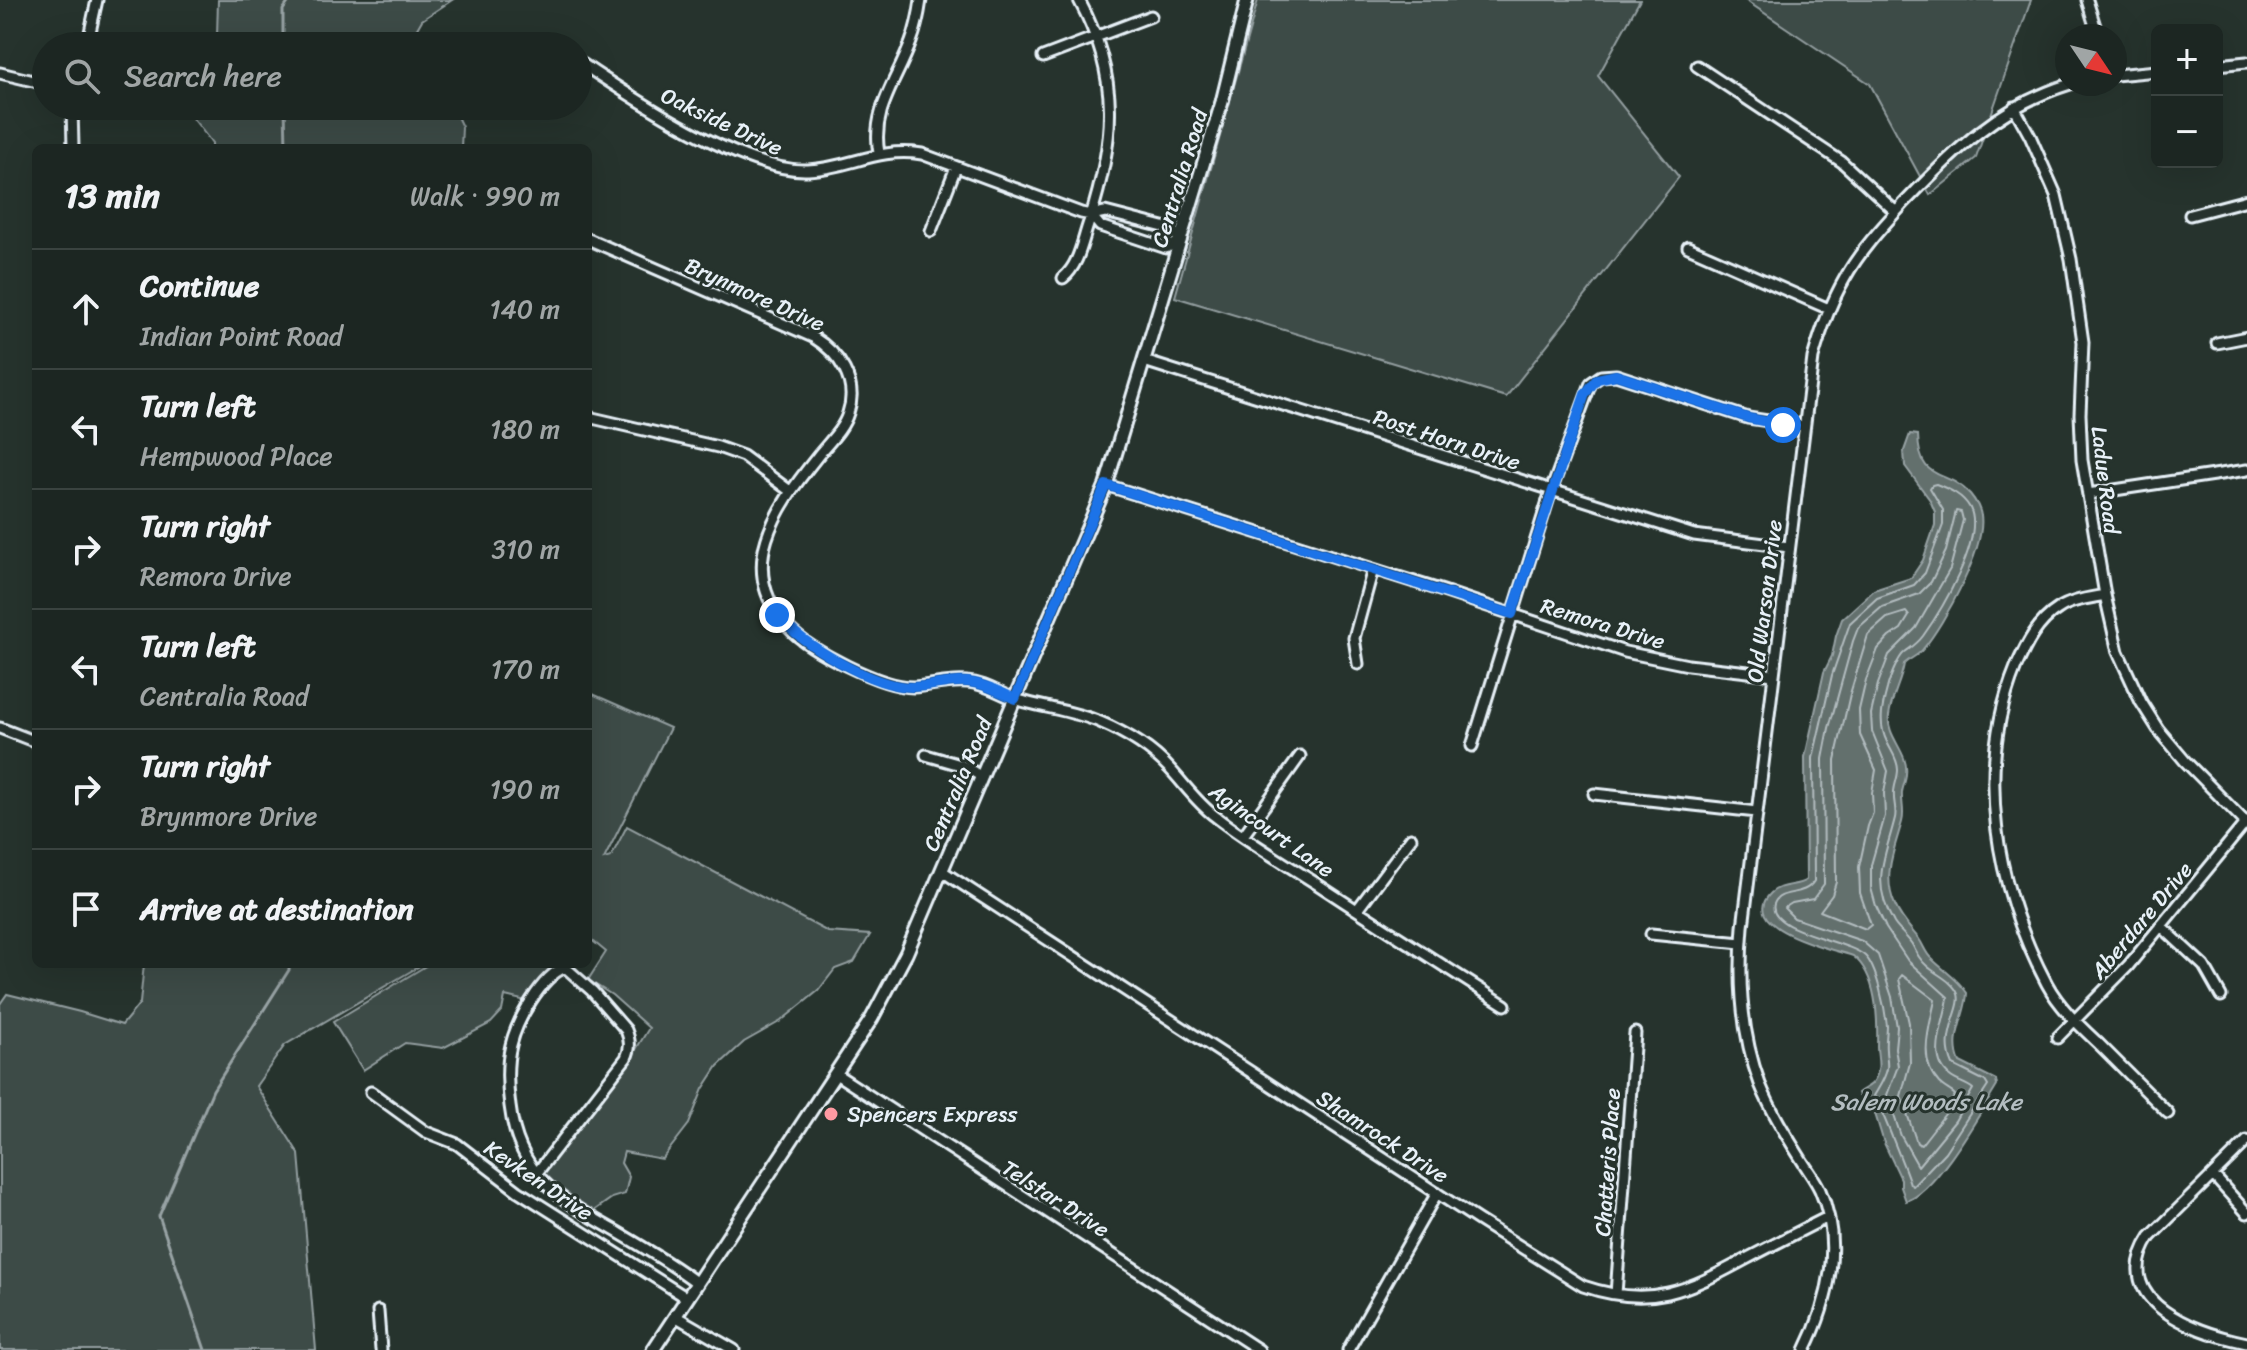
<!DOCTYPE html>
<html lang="en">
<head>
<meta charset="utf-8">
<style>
  body { margin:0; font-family:Sriracha,sans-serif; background:#252e2a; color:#f1f3f6 }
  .controls { position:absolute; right:24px; top:24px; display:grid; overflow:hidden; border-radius:12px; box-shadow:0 8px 32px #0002 }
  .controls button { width:72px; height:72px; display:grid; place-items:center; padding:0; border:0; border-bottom:2px solid #3a4340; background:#1c2622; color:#f1f3f6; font:40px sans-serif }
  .compass { position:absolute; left:2055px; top:24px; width:72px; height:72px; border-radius:50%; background:#1c2622; box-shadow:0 8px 32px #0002; rotate:125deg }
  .stop { position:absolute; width:24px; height:24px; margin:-18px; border:6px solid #1a73e8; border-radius:50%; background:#fff }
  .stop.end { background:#1a73e8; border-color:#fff; box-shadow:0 2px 8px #0008 }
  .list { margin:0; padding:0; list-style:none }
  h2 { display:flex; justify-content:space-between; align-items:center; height:104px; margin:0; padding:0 32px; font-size:34px }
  h2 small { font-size:26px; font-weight:400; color:#a0a5a5 }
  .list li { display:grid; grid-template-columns:52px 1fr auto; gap:24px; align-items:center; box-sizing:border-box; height:120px; padding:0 32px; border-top:2px solid #3a4340 }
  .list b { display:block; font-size:30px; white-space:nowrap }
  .list p { margin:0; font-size:26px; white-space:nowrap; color:#a0a5a5 }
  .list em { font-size:26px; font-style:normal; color:#a0a5a5 }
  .icon { flex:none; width:44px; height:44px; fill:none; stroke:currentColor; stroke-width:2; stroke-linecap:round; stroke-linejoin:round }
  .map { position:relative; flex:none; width:2247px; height:1350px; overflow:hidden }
  .search { position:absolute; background:#1c2622; box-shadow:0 8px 32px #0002; left:32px; top:32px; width:560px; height:88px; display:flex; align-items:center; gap:20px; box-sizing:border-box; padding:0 28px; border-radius:44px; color:#a0a5a5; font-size:30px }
  .panel { position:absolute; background:#1c2622; box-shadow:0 8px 32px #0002; left:32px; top:144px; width:560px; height:824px; border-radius:12px }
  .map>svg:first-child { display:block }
</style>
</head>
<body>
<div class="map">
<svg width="2247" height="1350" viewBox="0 0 2247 1350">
  <rect width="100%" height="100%" fill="#26332d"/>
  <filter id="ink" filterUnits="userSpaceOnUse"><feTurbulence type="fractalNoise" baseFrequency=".0125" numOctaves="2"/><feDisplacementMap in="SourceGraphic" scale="16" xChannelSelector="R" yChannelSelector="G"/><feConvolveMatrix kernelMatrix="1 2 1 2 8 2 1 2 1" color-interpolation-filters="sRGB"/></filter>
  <g filter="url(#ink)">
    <path fill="#3e4b47" stroke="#939ea0" stroke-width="2" d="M218 0H452L422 20 407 46H210L217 36Z
      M1258 0H1640L1598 76 1679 177 1506 397 1175 297Z
      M1745 0H2031L1976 158 1930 195 1870 84Z
      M188 106H452L462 127 461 148H212V143L188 112Z
      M588 692 670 728 604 859 611 857 627 826 828 932 870 935 854 962 835 969 818 991 781 1021 744 1042 718 1066 703 1089 689 1124 662 1159 624 1152 621 1163 629 1177 625 1194 612 1198 592 1212 558 1192 542 1173 635 1051 649 1028 612 995 588 980 606 952 588 937Z
      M144 964H423L285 1045 256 1086 299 1154 316 1350H0V1004L7 994 80 1012 122 1025 140 1003Z
      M429 964H556L526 1001 505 996 502 1011 491 1023 443 1048 405 1043 363 1070 333 1022Z"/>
    <path fill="#636f6d" stroke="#98a3a5" stroke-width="2" d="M1910 434 1918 435C1919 484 1946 468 1970 494 1975 500 1980 508 1981 516 1986 548 1944 624 1923 649 1918 656 1910 658 1904 664 1901 682 1891 698 1889 716 1886 737 1909 752 1906 774 1906 780 1903 786 1902 792 1901 802 1905 812 1902 822 1894 850 1882 876 1895 905 1901 919 1910 928 1919 939 1924 946 1925 953 1932 959 1944 971 1957 978 1967 993 1966 1016 1949 1038 1960 1062L1996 1080 1997 1086C1981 1112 1935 1194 1906 1201L1901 1187V1179L1884 1143 1873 1107 1859 1096 1858 1093C1865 1087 1872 1087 1876 1077 1881 1066 1877 1057 1877 1046 1878 1017 1877 975 1853 956 1835 950 1735 928 1771 893 1781 883 1797 887 1806 880L1805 757 1824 672 1832 656 1836 636 1842 619 1874 590 1911 578 1923 560 1935 525V512L1930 500 1905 466 1904 451Z"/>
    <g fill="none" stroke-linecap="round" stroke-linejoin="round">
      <path stroke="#b3bdc0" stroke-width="2" d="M1936 484C1949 489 1963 495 1970 508 1985 538 1941 611 1923 636 1917 644 1913 646 1905 652 1898 657 1889 680 1887 689 1882 707 1878 724 1887 742 1891 751 1898 759 1898 770 1898 778 1894 785 1894 793 1893 802 1897 809 1895 818 1885 859 1870 881 1894 923 1899 931 1909 938 1913 946 1917 954 1920 960 1927 966 1937 975 1953 981 1958 994 1963 1009 1939 1035 1953 1065L1985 1081 1988 1086 1945 1152 1913 1186 1910 1184C1909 1179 1878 1100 1874 1096 1879 1087 1885 1079 1887 1069 1888 1062 1886 1057 1886 1050 1885 1042 1887 1034 1887 1026 1885 1009 1877 967 1865 956 1848 940 1766 931 1774 904 1779 888 1804 898 1814 881L1813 758 1832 675 1850 623 1877 598 1914 585 1925 573 1943 525V510L1930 488 1932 485Z
        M1956 511 1961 512 1963 520 1950 569 1916 628 1889 655 1878 684 1871 714 1872 731 1888 771 1884 793 1885 816 1871 865V888L1876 906 1886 928 1908 961 1948 997C1946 1021 1925 1058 1951 1077 1958 1082 1967 1084 1973 1089L1955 1121 1918 1166 1901 1136 1887 1095 1898 1066 1895 1048 1897 1027 1892 997 1878 955 1862 941 1794 918 1784 908 1792 903 1813 899 1824 884 1823 759 1829 728 1853 641 1858 628 1882 607 1919 594 1931 582 1946 551Z
        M1906 612 1909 616 1901 629 1889 637 1878 649 1866 680 1859 710 1860 735 1876 770 1872 793 1873 813 1868 826 1859 867 1860 893 1871 925 1866 929 1820 911 1832 895 1836 882 1835 760 1850 694 1868 635 1887 618Z
        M1902 975 1935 1000C1930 1026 1917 1060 1939 1083 1944 1088 1951 1091 1955 1095L1945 1114 1921 1145 1917 1143 1901 1096 1910 1063 1909 1023 1899 979Z"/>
      <path stroke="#98a3a5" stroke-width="3" d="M283 46V10L290 0
        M285 106 286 148
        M205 1350 159 1216 213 1090 289 970V964"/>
      <defs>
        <path id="minor" d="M2087 0 2098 36
          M87 46 97 0
          M1043 57 1151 16
          M578 61C631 97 745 173 808 170 851 168 876 147 922 154L1081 213 1091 215 1105 212 1171 229 1181 241 1166 248 1100 226 1091 215
          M2217 65 2247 62
          M1697 66 1842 162 1896 212
          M0 73 46 84
          M2115 75 2157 71
          M72 106 73 148
          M2014 107 2030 136 2056 195 2071 259 2083 342 2080 414 2082 460 2105 595 2118 652 2141 702 2158 729 2185 761 2247 824
          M879 153C871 110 897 81 911 42 916 29 919 14 921 0
          M2190 215 2247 200
          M931 231 956 167
          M588 239 813 337C839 353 859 382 848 413 843 430 827 444 817 457 776 508 733 569 789 628 810 651 882 687 913 687 931 686 949 680 967 682 986 683 1001 695 1018 700 1045 708 1074 711 1100 722 1126 733 1151 748 1170 769 1185 785 1197 803 1216 817 1248 842 1283 862 1317 884 1379 925 1442 965 1505 1005
          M1688 247 1829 309
          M1063 278C1079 265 1082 242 1089 222 1115 141 1121 78 1079 0
          M2217 343 2247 337
          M1144 361 1694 535 1789 547
          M588 417 718 447 743 456 790 491
          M1106 485 1443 591 1625 652 1688 665 1774 675
          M2088 494 2247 470
          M2105 595C2090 598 2071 600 2058 609 2037 622 2026 645 2016 667 1974 770 1996 888 2047 984 2060 1008 2080 1026 2099 1044 2122 1067 2145 1090 2168 1113
          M1358 664 1354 638 1373 569
          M0 728 36 742
          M1472 746 1551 491 1591 383 1601 376 1616 375 1748 418 1803 426
          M926 755 964 766 982 777
          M1594 794 1757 812
          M1243 836 1300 756
          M942 871 1478 1220 1583 1286C1650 1309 1687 1291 1746 1259 1773 1245 1800 1231 1828 1217
          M1357 910 1411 838
          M2161 926 2204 966 2221 996
          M1651 934 1741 943
          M2057 1038 2128 966 2247 821
          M836 1074 1259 1350
          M371 1092 426 1132 457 1144 518 1191 687 1298
          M2247 1141 2150 1237C2107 1303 2199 1333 2247 1343
          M536 1174 626 1058C631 1048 630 1040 626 1030L592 991 565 967C541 977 517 1020 511 1045 506 1065 507 1085 510 1106 518 1175 559 1199 614 1230 643 1247 671 1263 697 1283
          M2213 1175 2247 1213
          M1616 1294 1635 1033
          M378 1311 381 1350
          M675 1316 734 1350
          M1348 1350 1437 1193
          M1805 1350C1829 1302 1843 1242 1820 1190 1815 1179 1807 1169 1801 1159 1786 1135 1771 1111 1760 1084 1741 1033 1738 980 1743 927L1813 358C1821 330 1830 304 1845 278 1861 249 1884 225 1906 201 1956 149 1999 106 2070 84"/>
        <path id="major" d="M653 1350 872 1018 906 954 1106 485 1222 102 1247 0"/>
      </defs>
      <use href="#minor" stroke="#e8f1f8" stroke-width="15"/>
      <use href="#major" stroke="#e8f1f8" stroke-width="17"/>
      <use href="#minor" stroke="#26332d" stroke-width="9"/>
      <use href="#major" stroke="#26332d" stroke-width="11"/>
    </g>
  </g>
  <g fill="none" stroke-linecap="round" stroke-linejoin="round" filter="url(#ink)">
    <path stroke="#1a73e8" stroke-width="10" d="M777 615C803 645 872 687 912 687 931 687 950 680 968 682 985 684 1000 692 1015 699L1106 485 1512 614 1585 394 1597 379 1616 375 1748 418 1783 425"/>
  </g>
  <circle fill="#ff9aa2" stroke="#26332d" stroke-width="3" cx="831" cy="1114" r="8"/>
  <g text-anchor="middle" stroke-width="6" stroke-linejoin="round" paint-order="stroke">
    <g font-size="22" fill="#e8f1f8" stroke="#26332d">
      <text transform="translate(722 121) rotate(25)" y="8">Oakside Drive</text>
      <text transform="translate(1179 178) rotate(-73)" y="8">Centralia Road</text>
      <text transform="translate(755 294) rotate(24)" y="8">Brynmore Drive</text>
      <text transform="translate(1447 439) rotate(18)" y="8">Post Horn Drive</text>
      <text transform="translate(2106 480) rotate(83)" y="8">Ladue Road</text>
      <text transform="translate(1764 601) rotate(-83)" y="8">Old Warson Drive</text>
      <text transform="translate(1603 623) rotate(17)" y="8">Remora Drive</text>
      <text transform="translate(957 784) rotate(-67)" y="8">Centralia Road</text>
      <text transform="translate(1272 830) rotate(35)" y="8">Agincourt Lane</text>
      <text transform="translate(2141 920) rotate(-50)" y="8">Aberdare Drive</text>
      <text transform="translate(1383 1136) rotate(33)" y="8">Shamrock Drive</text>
      <text transform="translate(1607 1162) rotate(-86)" y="8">Chatteris Place</text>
      <text transform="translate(539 1180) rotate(34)" y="8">Kevken Drive</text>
      <text transform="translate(1056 1198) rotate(33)" y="8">Telstar Drive</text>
    </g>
    <g font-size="22" fill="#e8f1f8" stroke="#26332d" text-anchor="start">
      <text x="847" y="1122">Spencers Express</text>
    </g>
    <g font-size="24" font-style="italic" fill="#b3bdc0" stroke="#26332d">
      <text x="1926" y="1110">Salem Woods Lake</text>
    </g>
  </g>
</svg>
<div class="controls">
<button>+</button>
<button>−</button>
</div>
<svg class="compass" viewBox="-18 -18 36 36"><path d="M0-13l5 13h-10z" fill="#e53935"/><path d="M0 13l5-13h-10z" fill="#a0a5a5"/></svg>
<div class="stop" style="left:1783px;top:425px"></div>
<div class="stop end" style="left:777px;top:615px"></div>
<div class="search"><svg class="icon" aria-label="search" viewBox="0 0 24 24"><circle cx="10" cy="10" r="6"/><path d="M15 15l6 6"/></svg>Search here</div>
<section class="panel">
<h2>13 min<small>Walk · 990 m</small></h2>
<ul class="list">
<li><svg class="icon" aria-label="ahead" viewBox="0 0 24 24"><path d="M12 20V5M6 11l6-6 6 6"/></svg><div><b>Continue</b><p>Indian Point Road</p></div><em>140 m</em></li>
<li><svg class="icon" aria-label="left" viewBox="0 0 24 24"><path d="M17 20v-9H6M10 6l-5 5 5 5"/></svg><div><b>Turn left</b><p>Hempwood Place</p></div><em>180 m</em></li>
<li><svg class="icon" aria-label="right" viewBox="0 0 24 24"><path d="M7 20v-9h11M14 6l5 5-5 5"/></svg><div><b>Turn right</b><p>Remora Drive</p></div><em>310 m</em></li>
<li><svg class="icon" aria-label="left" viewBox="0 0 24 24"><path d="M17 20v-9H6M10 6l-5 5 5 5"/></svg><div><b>Turn left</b><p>Centralia Road</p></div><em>170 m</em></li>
<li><svg class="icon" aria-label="right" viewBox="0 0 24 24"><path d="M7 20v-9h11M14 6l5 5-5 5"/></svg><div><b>Turn right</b><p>Brynmore Drive</p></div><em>190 m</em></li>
<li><svg class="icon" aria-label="arrive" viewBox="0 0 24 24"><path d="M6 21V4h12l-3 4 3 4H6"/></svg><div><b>Arrive at destination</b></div></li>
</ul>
</section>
</div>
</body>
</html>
